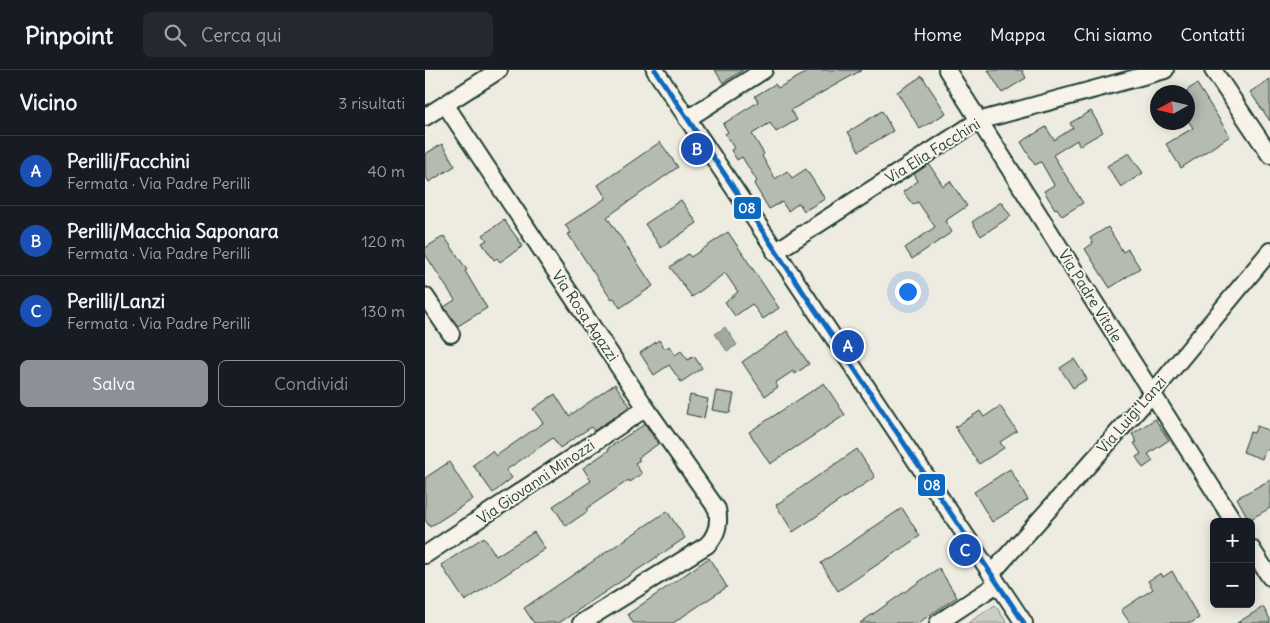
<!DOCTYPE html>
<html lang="it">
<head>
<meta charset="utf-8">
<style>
  body { margin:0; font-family:Delius,sans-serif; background:#242831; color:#f1f3f6 }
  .controls { position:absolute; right:15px; bottom:15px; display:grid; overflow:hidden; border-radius:8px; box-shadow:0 2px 12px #0003 }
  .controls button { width:45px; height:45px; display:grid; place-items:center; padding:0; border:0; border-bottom:1px solid #363941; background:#171b24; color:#f1f3f6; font:25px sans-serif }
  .compass { position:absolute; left:725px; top:15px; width:45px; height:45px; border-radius:50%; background:#171b24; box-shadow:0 2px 12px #0003; rotate:262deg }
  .you { position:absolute; left:482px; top:221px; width:18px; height:18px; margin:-12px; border:4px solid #fff; border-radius:50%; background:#1a73e8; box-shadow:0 0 0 8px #1a73e833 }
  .badge { display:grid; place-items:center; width:32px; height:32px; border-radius:50%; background:#8c9099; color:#fff; font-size:16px; font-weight:700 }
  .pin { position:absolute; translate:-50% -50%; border:2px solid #fff; box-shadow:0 1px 5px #0006 }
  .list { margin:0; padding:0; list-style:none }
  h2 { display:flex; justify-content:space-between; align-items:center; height:65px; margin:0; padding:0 20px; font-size:21px }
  h2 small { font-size:16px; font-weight:400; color:#9ea1a6 }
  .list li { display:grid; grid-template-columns:32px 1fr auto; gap:15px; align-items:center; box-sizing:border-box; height:70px; padding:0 20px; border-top:1px solid #363941 }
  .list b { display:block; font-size:19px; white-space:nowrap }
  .list p { margin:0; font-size:16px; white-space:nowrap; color:#9ea1a6 }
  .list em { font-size:16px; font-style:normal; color:#9ea1a6 }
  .actions { display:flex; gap:10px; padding:15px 20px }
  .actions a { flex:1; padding:11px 0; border:1px solid #8c9099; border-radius:8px; text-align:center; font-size:18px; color:#8c9099 }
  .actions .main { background:#8c9099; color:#fff }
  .icon { flex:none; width:28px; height:28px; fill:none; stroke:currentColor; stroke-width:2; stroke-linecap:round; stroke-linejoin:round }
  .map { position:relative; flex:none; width:845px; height:553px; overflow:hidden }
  header { display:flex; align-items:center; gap:30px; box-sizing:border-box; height:70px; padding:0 25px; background:#171b24; border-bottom:1px solid #363941 }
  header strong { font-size:24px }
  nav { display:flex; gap:28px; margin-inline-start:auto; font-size:18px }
  .search { width:350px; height:45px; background:#242831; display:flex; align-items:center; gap:12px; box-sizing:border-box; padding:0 18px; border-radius:8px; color:#9ea1a6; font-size:19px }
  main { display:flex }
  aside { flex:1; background:#171b24 }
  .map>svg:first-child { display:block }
</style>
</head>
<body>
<header>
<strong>Pinpoint</strong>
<div class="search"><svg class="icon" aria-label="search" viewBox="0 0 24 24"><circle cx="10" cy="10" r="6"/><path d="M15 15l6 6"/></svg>Cerca qui</div>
<nav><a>Home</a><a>Mappa</a><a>Chi siamo</a><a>Contatti</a></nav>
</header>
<main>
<aside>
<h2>Vicino<small>3 risultati</small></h2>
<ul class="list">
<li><span class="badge" style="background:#1a4fb4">A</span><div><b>Perilli/Facchini</b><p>Fermata · Via Padre Perilli</p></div><em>40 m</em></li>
<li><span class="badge" style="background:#1a4fb4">B</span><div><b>Perilli/Macchia Saponara</b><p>Fermata · Via Padre Perilli</p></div><em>120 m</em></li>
<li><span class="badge" style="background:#1a4fb4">C</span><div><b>Perilli/Lanzi</b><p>Fermata · Via Padre Perilli</p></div><em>130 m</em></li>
</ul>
<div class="actions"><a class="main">Salva</a><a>Condividi</a></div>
</aside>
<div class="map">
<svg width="845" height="553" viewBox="0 0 845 553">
  <rect width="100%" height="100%" fill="#eeece1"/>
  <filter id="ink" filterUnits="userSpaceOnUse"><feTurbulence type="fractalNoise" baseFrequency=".02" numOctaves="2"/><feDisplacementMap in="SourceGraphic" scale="10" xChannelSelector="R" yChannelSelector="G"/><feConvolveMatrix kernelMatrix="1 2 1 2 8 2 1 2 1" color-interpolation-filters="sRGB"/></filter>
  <g filter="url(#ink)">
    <path fill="#cccfc4" stroke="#76867c" d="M570 535 582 553H543Z"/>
    <path fill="#9fa99f" stroke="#6c7e74" d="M300 257 312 275 302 281 290 264Z"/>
    <path fill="#b5bbb0" stroke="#1f3d34" d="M290 0H318L298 13Z
      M386 0H437L366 40 372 50 351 62 345 53 327 64 339 84 337 86 350 109 362 101 367 108 381 99 400 129 379 141 374 133 363 141 357 132 344 139 329 114 332 111 317 87 312 90 306 80 309 78 300 64 303 62 298 54 333 32 330 26 350 14 353 18Z
      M563 0H597L601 8 577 23Z
      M497 6 521 43 495 59 472 22Z
      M845 9V51L825 22Z
      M772 14 805 66 756 98 741 74 768 58 762 49V20Z
      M457 41 468 61 434 81 423 62Z
      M666 41 678 62 654 76 652 70 628 85 658 133 637 146 632 138 630 139 619 121 629 115 616 92 610 95 596 72 621 57 629 70 648 58 645 53Z
      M235 72 253 97 182 147 228 216 195 238 189 228 186 229 143 164 146 163 140 155 181 128 173 115Z
      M17 74 30 96 4 112 0 105V84Z
      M704 83 718 103 696 117 682 96Z
      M504 94 518 116 525 111 542 136 520 151 527 162 487 189 480 178 510 157 493 132 488 135 478 122 493 111 489 104Z
      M256 130 272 153 236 178 220 154Z
      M576 132 586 146 556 166 547 152Z
      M79 150 98 176 75 192 72 188 69 190 57 173 62 170 58 165Z
      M683 157 698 182 703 179 715 198 685 218 660 179 668 173 665 168Z
      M303 162 354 238 338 249 327 234 310 246 300 232 313 222 300 203 267 227 245 197 263 184 266 187Z
      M19 166 42 200 40 201 62 238 33 256 19 237 30 230 0 184V178Z
      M362 261 384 294 370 304 368 301 350 313 353 317 340 326 317 292Z
      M234 270 240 279 244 276 250 285 256 281 263 290 269 286 277 298 256 312 244 295 229 305 215 283Z
      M649 289 662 309 648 318 635 298Z
      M399 313 420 345 345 394 324 362Z
      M190 314 205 336 169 361 166 357 135 378 128 368 81 400 87 408 68 423 48 395 67 381 71 386 118 353 108 339 130 324 144 346Z
      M291 321 309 324 305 343 287 340Z
      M265 325 283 329 279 348 261 344Z
      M575 336 592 361 575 372 579 378 554 394 530 357 555 341 559 347Z
      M730 349 744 370 723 384 728 391 718 398 711 387 716 384 709 373 712 372 707 364Z
      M220 354 233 374 213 388 215 390 210 393 217 404 205 412 204 410 161 439 163 441 141 456 128 436 166 411 158 398 184 380 183 378Z
      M832 356 845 361V381L840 379 837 389 818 382 825 362 829 363Z
      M432 379 450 407 368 462 351 435Z
      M24 392 48 429 5 457 0 450V408Z
      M585 399 603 430 567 452 549 422Z
      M845 410V438L824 450 812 428Z
      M477 438 495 466 413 521 396 493Z
      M242 441 260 468 134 553H109L99 538Z
      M109 462 120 479 40 531 16 495 59 467 71 486Z
      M284 488 302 517 248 553H208L203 544Z
      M514 498 532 527 493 553H435Z
      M747 501 774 548 766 553H705L696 540 728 519 723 511 736 503 738 507Z
      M838 537 845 549V553H812Z"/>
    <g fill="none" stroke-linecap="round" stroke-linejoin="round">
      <defs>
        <path id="minor" d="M230 0 599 553
          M522 0 809 452
          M788 0 845 85
          M20 34 221 338 292 439C295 453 292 465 282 475L156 553
          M0 47 74 0
          M262 49 339 0
          M350 182 553 51 740 0
          M0 226 26 264
          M826 478 845 507
          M0 485 221 338
          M566 504 727 324 845 181
          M513 553 572 514"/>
      </defs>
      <use href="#minor" stroke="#1f3d34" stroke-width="20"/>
      <use href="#minor" stroke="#f7f3e8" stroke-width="16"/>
      <defs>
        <path id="bus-1" d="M230 0 599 553"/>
      </defs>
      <use href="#bus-1" stroke="#f7f3e8" stroke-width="9"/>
      <use href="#bus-1" stroke="#0c69bf" stroke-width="5"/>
    </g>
  </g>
  <g text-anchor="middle" stroke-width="4" stroke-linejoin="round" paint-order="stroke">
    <g font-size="15" fill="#1f3d34" stroke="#f7f3e8">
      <text transform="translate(508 81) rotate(-32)" y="5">Via Elia Facchini</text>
      <text transform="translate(665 226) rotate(58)" y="5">Via Padre Vitale</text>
      <text transform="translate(160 246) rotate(56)" y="5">Via Rosa Agazzi</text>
      <text transform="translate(707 345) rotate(-49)" y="5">Via Luigi Lanzi</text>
      <text transform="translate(111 412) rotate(-34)" y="5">Via Giovanni Minozzi</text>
    </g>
  </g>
  <g stroke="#f7f3e8" stroke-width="2">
    <rect x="308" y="126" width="29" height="24" rx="5" fill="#0c69bf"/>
    <rect x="492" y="403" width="29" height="24" rx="5" fill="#0c69bf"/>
  </g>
  <g font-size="14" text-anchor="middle" font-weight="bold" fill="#fff">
    <text x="322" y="143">08</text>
    <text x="507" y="420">08</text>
  </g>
</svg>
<div class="controls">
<button>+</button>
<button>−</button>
</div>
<svg class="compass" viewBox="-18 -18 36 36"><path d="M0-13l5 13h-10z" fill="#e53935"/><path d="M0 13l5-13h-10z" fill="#9ea1a6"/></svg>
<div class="you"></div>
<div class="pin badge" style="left:423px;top:276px;background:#1a4fb4">A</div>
<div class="pin badge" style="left:272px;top:79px;background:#1a4fb4">B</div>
<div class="pin badge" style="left:540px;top:480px;background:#1a4fb4">C</div>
</div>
</main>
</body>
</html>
